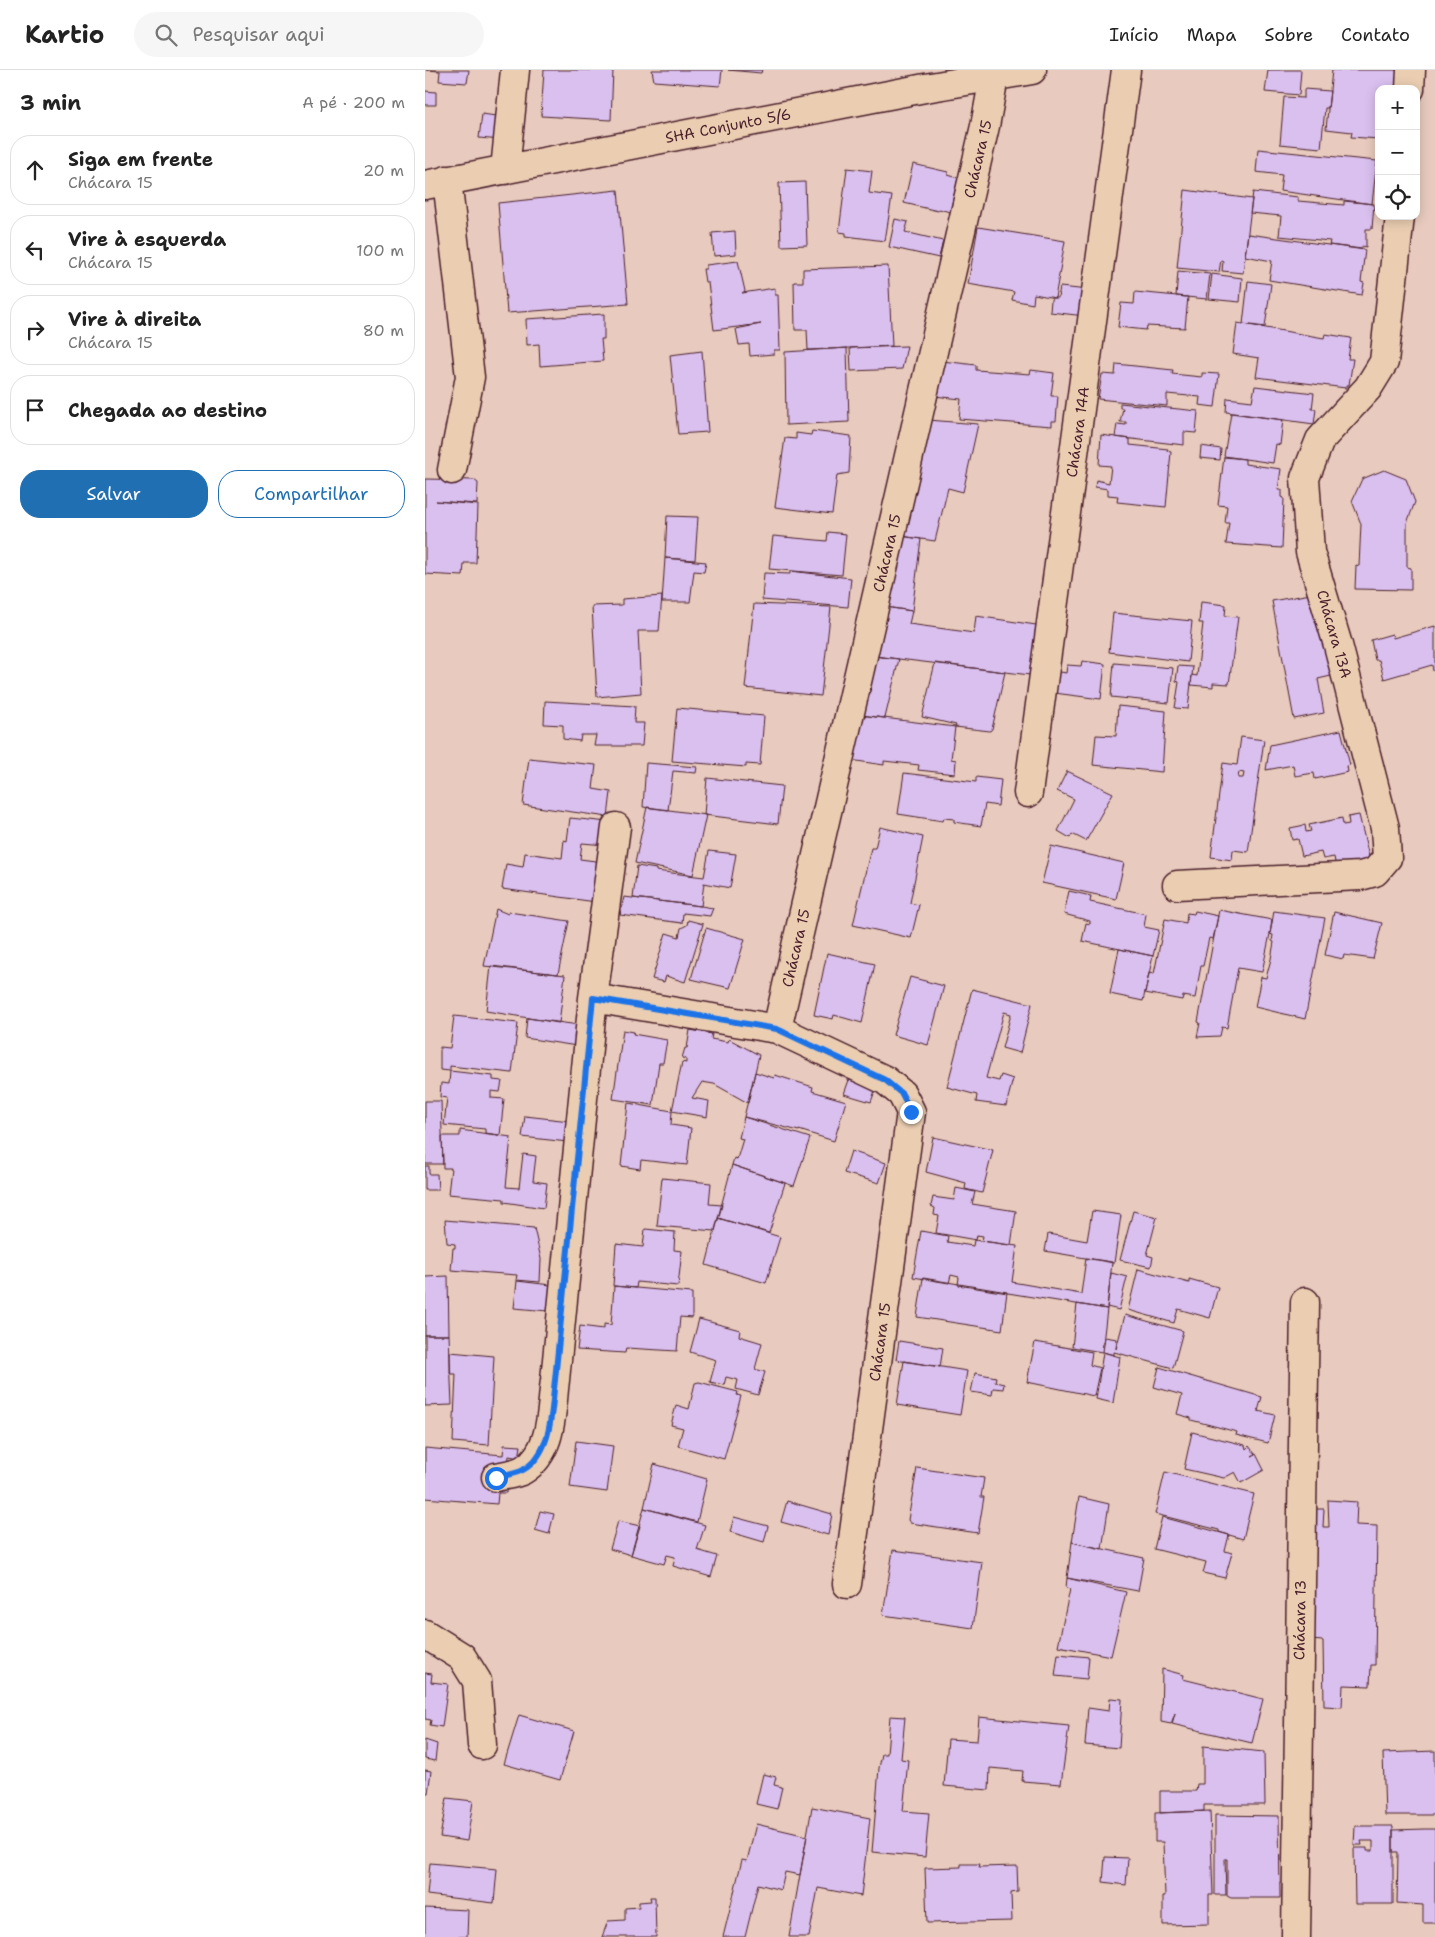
<!DOCTYPE html>
<html lang="pt">
<head>
<meta charset="utf-8">
<style>
  body { margin:0; font-family:"Shantell Sans",sans-serif; background:#f6f6f6; color:#222 }
  .controls { position:absolute; right:15px; top:15px; display:grid; overflow:hidden; border-radius:10px; box-shadow:0 2px 12px #0003 }
  .controls button { width:45px; height:45px; display:grid; place-items:center; padding:0; border:0; border-bottom:1px solid #e0e0e0; background:#fff; color:#222; font:25px sans-serif }
  .stop { position:absolute; width:15px; height:15px; margin:-11px; border:4px solid #1a73e8; border-radius:50%; background:#fff }
  .stop.end { background:#1a73e8; border-color:#fff; box-shadow:0 1px 5px #0008 }
  .list { margin:0; padding:0; list-style:none }
  h2 { display:flex; justify-content:space-between; align-items:center; height:65px; margin:0; padding:0 20px; font-size:21px }
  h2 small { font-size:16px; font-weight:400; color:#767676 }
  .list li { display:grid; grid-template-columns:32px 1fr auto; gap:15px; align-items:center; box-sizing:border-box; height:70px; margin:0 10px 10px; padding:0 10px; border:1px solid #e0e0e0; border-radius:20px }
  .list b { display:block; font-size:19px; white-space:nowrap }
  .list p { margin:0; font-size:16px; white-space:nowrap; color:#767676 }
  .list em { font-size:16px; font-style:normal; color:#767676 }
  .actions { display:flex; gap:10px; padding:15px 20px }
  .actions a { flex:1; padding:11px 0; border:1px solid #1f6fb2; border-radius:20px; text-align:center; font-size:18px; color:#1f6fb2 }
  .actions .main { background:#1f6fb2; color:#fff }
  .icon { flex:none; width:28px; height:28px; fill:none; stroke:currentColor; stroke-width:2; stroke-linecap:round; stroke-linejoin:round }
  .map { position:relative; flex:none; width:1010px; height:1867px; overflow:hidden }
  header { display:flex; align-items:center; gap:30px; box-sizing:border-box; height:70px; padding:0 25px; background:#fff; border-bottom:1px solid #e0e0e0 }
  header strong { font-size:24px }
  nav { display:flex; gap:28px; margin-inline-start:auto; font-size:18px }
  .search { width:350px; height:45px; background:#f6f6f6; display:flex; align-items:center; gap:12px; box-sizing:border-box; padding:0 18px; border-radius:28px; color:#767676; font-size:19px }
  main { display:flex }
  aside { flex:1; background:#fff }
  .map>svg:first-child { display:block }
</style>
</head>
<body>
<header>
<strong>Kartio</strong>
<div class="search"><svg class="icon" aria-label="search" viewBox="0 0 24 24"><circle cx="10" cy="10" r="6"/><path d="M15 15l6 6"/></svg>Pesquisar aqui</div>
<nav><a>Início</a><a>Mapa</a><a>Sobre</a><a>Contato</a></nav>
</header>
<main>
<aside>
<h2>3 min<small>A pé · 200 m</small></h2>
<ul class="list">
<li><svg class="icon" aria-label="ahead" viewBox="0 0 24 24"><path d="M12 20V5M6 11l6-6 6 6"/></svg><div><b>Siga em frente</b><p>Chácara 15</p></div><em>20 m</em></li>
<li><svg class="icon" aria-label="left" viewBox="0 0 24 24"><path d="M17 20v-9H6M10 6l-5 5 5 5"/></svg><div><b>Vire à esquerda</b><p>Chácara 15</p></div><em>100 m</em></li>
<li><svg class="icon" aria-label="right" viewBox="0 0 24 24"><path d="M7 20v-9h11M14 6l5 5-5 5"/></svg><div><b>Vire à direita</b><p>Chácara 15</p></div><em>80 m</em></li>
<li><svg class="icon" aria-label="arrive" viewBox="0 0 24 24"><path d="M6 21V4h12l-3 4 3 4H6"/></svg><div><b>Chegada ao destino</b></div></li>
</ul>
<div class="actions"><a class="main">Salvar</a><a>Compartilhar</a></div>
</aside>
<div class="map">
<svg width="1010" height="1867" viewBox="0 0 1010 1867">
  <rect width="100%" height="100%" fill="#e8cbbe"/>
  <filter id="ink" filterUnits="userSpaceOnUse"><feTurbulence type="fractalNoise" baseFrequency=".02" numOctaves="2"/><feDisplacementMap in="SourceGraphic" scale="10" xChannelSelector="R" yChannelSelector="G"/><feConvolveMatrix kernelMatrix="1 2 1 2 8 2 1 2 1" color-interpolation-filters="sRGB"/></filter>
  <g filter="url(#ink)">
    <path fill="#dac0ef" stroke="#4a1f2b" fill-rule="evenodd" d="M1 0H44L42 13 14 11 15 1Z
      M119 0H188L186 50 116 46Z
      M227 0H297L295 16 229 11Z
      M303 0H337L336 3Z
      M843 0H876L874 25 840 22Z
      M907 0H973L972 19H954V69L926 67 927 62 901 59Z
      M879 19 905 21 903 38H900L896 78 855 74 859 27 879 28Z
      M0 21 11 22V35H0Z
      M57 44 78 47 80 50 99 52 98 66 79 65 76 70 54 68Z
      M833 79 952 91 947 134 855 121 857 105 831 102Z
      M488 94 523 102V105L533 108 525 142 514 139 513 141 479 133Z
      M422 98 447 101 444 123 467 126 460 171 421 166V163L414 162Z
      M380 112 382 175 356 176 354 113Z
      M193 120 203 234 82 243 73 133Z
      M760 120 827 129 818 203 797 201 798 191 796 190 794 202 752 198Z
      M828 122 873 127V131L919 135V131L949 134 947 159H941V177L937 176V179L904 175 905 171 854 166 856 146 825 143Z
      M470 149 483 152 480 162 518 171 514 188 464 177Z
      M553 157 640 171 630 228 609 224 608 234 587 230 589 222 543 214Z
      M310 161 311 184 289 186 287 163Z
      M823 164 940 180 936 212 939 213 937 225 844 210 847 191 820 186Z
      M313 191 320 221 317 223 350 218V225H353L355 280H349V284L325 286 324 274 314 275 311 259 336 254 289 260 283 212H280L278 199H281V195Z
      M463 196 467 276 383 280 382 260H370L369 212H378V199Z
      M753 201 785 204 782 229 751 226Z
      M787 204 817 208 815 232 784 229Z
      M823 211 846 214 840 257 818 254Z
      M635 217 663 220 660 246 625 242 626 230 627 228H633Z
      M710 222 763 227 760 258 722 256 721 260 693 257 696 233 709 234Z
      M179 244V269H176L178 291 115 296 114 274 102 275 101 249Z
      M812 253 899 268 900 264 926 268 923 289H928L924 315H921V318L831 307 834 288 808 284Z
      M482 276 477 299 426 301 425 278Z
      M422 278 424 352 361 355 360 282Z
      M277 281 283 362 253 364 245 285Z
      M517 291 551 295V300L605 304 606 300 629 303 626 326H633L631 351H627V356L534 349 536 329 509 326Z
      M691 294 748 300 747 304 777 307V303L794 304 790 337 774 335 775 327 742 324V336L673 329 677 304 690 305Z
      M830 316 889 323 887 339H891L889 354 801 342 802 328 827 331Z
      M695 333 773 341 771 363 759 362V375L690 367 692 354 701 355V352H695L698 338H695Z
      M806 343 858 350 855 375 851 374 848 393 799 386Z
      M503 350 553 354 538 422 523 418 510 471 476 466Z
      M387 361 426 366 424 403 412 405 407 444 350 437 360 368 371 369V363L386 365Z
      M676 365 705 369V375L743 379 742 381 746 382 741 437 692 432 693 426 683 425V419L670 417 671 410 684 413 686 396 674 395Z
      M776 376 796 379 795 390 775 388Z
      M799 387 820 389V394L856 399 853 420H857V427L859 428 857 478 801 474 804 453H800L802 436 793 435Z
      M959 400 981 409 990 432 982 453V497L986 498V520L930 519 931 495 934 496 936 454 927 431 937 409Z
      M0 409 49 410 53 413 52 434 11 431 53 435 51 493H39L38 506 0 504Z
      M242 446 273 447 270 490 240 488Z
      M403 462 421 464 417 505 344 499 348 466 402 471Z
      M476 466 496 469 487 541 460 537Z
      M240 488 281 492 279 502 269 501 265 532H237Z
      M365 501 426 508 423 537 337 530 339 503 365 504Z
      M891 523 906 606 893 609 899 643 869 649 847 531Z
      M237 526 234 561H213L216 623 172 627 167 536 197 535V529Z
      M776 532 801 535 800 546 813 547 804 614 788 613V617L766 615 767 605 772 606 778 553H774Z
      M329 534 406 537 396 626 320 618Z
      M460 537 487 541 484 554 549 563 551 546 611 555 605 605 449 586Z
      M688 543 767 551 763 592 684 582Z
      M1010 556V600L1008 601 1007 595 959 609 954 590H950L946 570 967 564 968 568Z
      M449 586 474 589 460 648 435 645Z
      M657 591 680 594 676 629 629 623 630 601 641 603 642 595 656 596Z
      M510 593 580 602 567 659 565 661 530 657 531 655 497 647Z
      M689 593 748 598 744 633 686 627Z
      M753 596 768 597 763 639 750 638 754 612 751 611Z
      M120 631 210 636 209 653H219L217 676H169L171 665H156L155 671 138 669V655L119 654Z
      M693 636 741 641 737 702 668 695 671 665 691 666Z
      M252 638 339 646 335 695 321 694V697L247 691Z
      M435 645 530 657 526 689 531 690 530 704 493 700 494 695 459 691V695L425 690Z
      M916 660 925 695 922 696 923 702 890 709 889 703 870 706 868 695 841 700 845 675Z
      M816 667 839 670 823 782 808 780 807 790 786 787 798 693 812 695ZM814 702 819 703 818 708H813Z
      M104 688 171 695 168 719 186 722 183 747 98 735Z
      M221 693 272 697 271 703 248 701 243 740 218 737Z
      M642 701 688 723 661 771 647 764 645 768 633 761 649 729 632 721Z
      M479 703 551 712V707L576 710 573 736 560 734 556 756 529 752V749L519 748 518 751 473 744Z
      M282 708 357 716 353 754 279 745Z
      M222 737 281 745 268 805 210 793Z
      M934 745 945 791 911 798 909 787 898 789 896 782 877 786 873 769 867 770 865 758 880 755 881 762 886 761 884 755 917 748 918 755 924 754 923 747Z
      M145 748 183 752 180 775 157 773 155 789 178 792 171 832 77 819 81 794 98 797 100 783 137 788 139 770 142 771Z
      M455 757 498 767 485 833 494 835 486 868 428 855 446 778H450Z
      M626 776 699 793 691 829 617 813Z
      M284 781 311 784 305 818 279 813 276 836 208 828 212 796 231 799V801L279 807Z
      M644 821 666 826 665 832 721 844 719 857 734 860 728 886 657 871 661 853 665 854V851L639 844Z
      M199 827 276 836 288 838 285 846 258 843 257 853 195 845Z
      M71 839 83 844 84 842 144 851 133 904 59 896Z
      M794 840 847 850 845 864 837 902 813 898 802 958 797 957 795 966 772 967 775 953 773 952Z
      M770 841 793 846 788 869 784 868 778 896H776L770 928 758 926 757 930 720 923 724 903 729 904 740 849 761 853 762 843 769 844Z
      M849 841 900 848 880 949 830 937 836 907 841 908 846 889 849 872 847 871 848 865 845 864Z
      M909 842 957 853 948 889 919 885 918 889 900 885Z
      M263 850 278 854 260 912 241 906 239 912 227 909 241 863 254 867 256 858 262 855Z
      M281 858 320 869 305 918 266 909Z
      M694 879 728 886 718 931 685 924Z
      M402 883 450 894 437 953 409 945 408 949 389 945Z
      M66 896 140 905 134 953 61 941Z
      M485 907 519 916 503 975 468 965Z
      M547 919 607 934 595 983 577 978 586 944 579 942 561 1008 574 1011 576 1005 588 1009 581 1036 551 1032 552 1025 522 1017Z
      M29 946 93 953 87 1003 25 996V1001L15 1000V977L25 978Z
      M102 948 154 955 152 976 100 968Z
      M198 960 209 962 208 964 242 970 238 993H234L228 1035 188 1029Z
      M265 960 287 964 286 969 303 972 304 969 334 985 323 1033 289 1014 277 1012 267 1028 284 1031 282 1047 247 1041 257 992 261 993V989L257 988 260 978H262Z
      M25 1001 68 1006V1010L77 1011 75 1022 66 1021V1028L79 1029 75 1065 60 1063V1059L19 1055 22 1028 15 1027 16 1013 24 1014Z
      M330 1002 349 1008 350 1005 388 1017 387 1021 421 1031 409 1071 374 1060V1061L319 1047Z
      M424 1010 451 1018 446 1032 419 1024Z
      M0 1031H16L18 1094H0Z
      M203 1033 247 1041 246 1055 266 1058 262 1095 216 1090 215 1099 196 1096Z
      M100 1046 145 1051 143 1072 97 1067Z
      M319 1047 385 1068 369 1116 307 1095 309 1088 312 1089 318 1069 314 1068Z
      M35 1060 86 1067 81 1117 94 1118 98 1084 111 1086 108 1111 122 1113 119 1138 79 1132V1129L23 1124 26 1098H18L17 1066H35Z
      M508 1067 568 1080 557 1123 540 1119 541 1113 501 1102Z
      M426 1081 461 1093 454 1113 419 1103Z
      M307 1095 360 1113 344 1163 293 1148Z
      M0 1096H4V1104H12L13 1120H0Z
      M237 1108 286 1113 284 1134 297 1135 290 1161 232 1156Z
      M531 1118 550 1122 547 1134 591 1141 586 1175 557 1171 558 1166 552 1165 551 1170 511 1163 514 1146 509 1145 510 1138 506 1136 508 1127 529 1130Z
      M667 1141 696 1145 689 1193 620 1181 623 1164 662 1171Z
      M708 1141 732 1147 722 1185 728 1187 726 1197 695 1190Z
      M293 1148 355 1167 341 1213 281 1195Z
      M20 1150 109 1158 116 1189 115 1212 91 1210 92 1205 26 1200 28 1178H30V1174L22 1173Z
      M220 1159 250 1162 249 1180 257 1181 253 1216 212 1212 211 1218 188 1216 191 1174 218 1177Z
      M496 1161 523 1166 522 1172 548 1176 549 1170 592 1176 587 1212 656 1224 661 1188 687 1192 682 1239 533 1215 534 1207 526 1205 524 1213 488 1207Z
      M713 1199 764 1213V1209L793 1217 785 1248 753 1239 749 1253 703 1240Z
      M686 1203 702 1207 694 1240 682 1237Z
      M23 1206 24 1265H0V1207Z
      M498 1208 582 1222 577 1260 492 1247Z
      M92 1211 126 1215 123 1241 89 1238Z
      M189 1216 267 1223V1248L255 1247 252 1281 201 1278 200 1283 152 1280 155 1256 179 1259V1254L186 1255Z
      M652 1234 682 1239 677 1282 647 1277Z
      M700 1245 758 1261 748 1298 689 1282V1285L678 1282 680 1267 692 1269 691 1279Z
      M274 1249 315 1260 314 1266 337 1273 330 1299 340 1302 333 1325 311 1319 313 1310 301 1307 299 1315 285 1312 291 1290 265 1282Z
      M0 1265H24L27 1335 0 1336Z
      M474 1271 518 1278 515 1297 471 1290Z
      M610 1272 667 1282 665 1295 675 1298 669 1326 602 1312Z
      M25 1282 69 1286 64 1375 28 1372 31 1304H25Z
      M678 1282 695 1287 688 1333 671 1329Z
      M479 1291 542 1301 535 1345 472 1335Z
      M734 1297 837 1327 833 1341 850 1345 843 1373 811 1365 812 1362 766 1350V1348L752 1344 757 1325 729 1317Z
      M550 1303 571 1307 570 1312 579 1314 578 1319 568 1318 567 1325 546 1322Z
      M274 1312 313 1322 312 1325 316 1326 299 1389 253 1376 258 1358 246 1355 251 1335 264 1339 270 1313Z
      M767 1362 820 1375 821 1379 824 1376 830 1384 827 1386 831 1384 839 1400 816 1413 810 1402 799 1408 759 1399Z
      M151 1371 188 1376 182 1422 145 1417Z
      M79 1375 96 1376 94 1388 84 1386 81 1423H73L72 1434 0 1428V1378L78 1385Z
      M229 1394 282 1409 272 1452 219 1438Z
      M492 1398 559 1408 556 1427H559L553 1463 485 1453 483 1450Z
      M740 1402 829 1424 818 1469 794 1462V1460L730 1444Z
      M654 1427 684 1434 677 1479 647 1472Z
      M903 1430 932 1432 931 1455 952 1456 950 1595H946L945 1616 918 1615 917 1637 899 1636 898 1571 884 1570 890 1519H885L888 1439H899L898 1457H904Z
      M362 1431 407 1444 403 1465 356 1452Z
      M219 1438 280 1455 272 1480 292 1486 286 1507 248 1496 250 1487 242 1485 239 1494 206 1485Z
      M115 1441 129 1444 124 1464 110 1460Z
      M309 1447 343 1456 339 1472 305 1462Z
      M737 1447 804 1465 800 1481 807 1483 800 1508 778 1503 781 1492 729 1479Z
      M193 1451 215 1456 206 1485 185 1479Z
      M647 1472 719 1488 713 1521 642 1508Z
      M468 1480 557 1492 548 1558 458 1545Z
      M642 1508 701 1522 686 1586 633 1576 645 1519 641 1518Z
      M633 1584 664 1587 662 1609 630 1606Z
      M737 1599 759 1605 758 1609 838 1629 827 1673 747 1654 750 1643 746 1654 736 1652Z
      M0 1603 7 1604 6 1612 23 1614 17 1657 5 1655 6 1650 0 1649Z
      M685 1628 697 1629 694 1678 660 1675 663 1638 684 1641Z
      M94 1645 149 1661 135 1710 79 1694Z
      M465 1646 480 1647 476 1689 483 1690 478 1741 504 1743 500 1787 447 1782 454 1698 457 1684H462Z
      M554 1647 644 1656 636 1714 597 1711 598 1701 565 1698 564 1720 519 1716 523 1669 552 1671Z
      M0 1670 12 1674 10 1691 0 1689Z
      M778 1676 839 1682 840 1735H779V1741L735 1743V1721H771L772 1714H778Z
      M1010 1681V1743L1008 1745H960L958 1683Z
      M0 1700 6 1701 3 1723H0Z
      M338 1704 351 1707 349 1715 357 1717 352 1739 331 1734Z
      M22 1728 48 1731 42 1771 15 1767Z
      M387 1737 445 1748 436 1826 393 1818 384 1867H364Z
      M785 1741 788 1825H784V1854L738 1855V1826H740L738 1772H730V1743Z
      M790 1745 854 1746 855 1828H806L802 1826V1789H800L801 1825H790Z
      M331 1754 382 1766 375 1805 360 1802 356 1820 333 1814 320 1867H298L317 1790 322 1791Z
      M930 1756H968V1834H930L929 1778H942V1781H948V1771H936L937 1775H929Z
      M1000 1759H1010V1853H998V1835L972 1833 973 1782H968V1760Z
      M680 1787 703 1788 701 1815 678 1812Z
      M5 1793 72 1799 69 1833 2 1825Z
      M536 1794H555L554 1797 592 1796 593 1822 586 1823 587 1851 502 1853 500 1798 536 1797Z
      M225 1827H230L231 1867H177L183 1851 200 1850V1838L214 1837V1832L226 1831Z
      M0 1838 43 1840 42 1867H0Z"/>
    <g fill="none" stroke-linecap="round" stroke-linejoin="round">
      <defs>
        <path id="minor" d="M985 19 986 0
          M80 100 90 0
          M22 110 45 307 27 400
          M0 115 500 18 607 0
          M603 723 701 0
          M191 757 168 928 352 959
          M752 815 935 806 950 802 962 788 960 758 913 575 885 482 880 408 895 370 943 318 959 292 975 146
          M71 1407C80 1405 91 1404 98 1400 128 1382 126 1341 130 1310L168 928
          M422 1514 486 1042 477 1024 460 1010 352 959 560 56 569 7
          M0 1564 37 1587 52 1611 57 1675
          M871 1867 880 1232"/>
      </defs>
      <use href="#minor" stroke="#4a1f2b" stroke-width="31"/>
      <use href="#minor" stroke="#ebceb2" stroke-width="28"/>
    </g>
  </g>
  <g fill="none" stroke-linecap="round" stroke-linejoin="round" filter="url(#ink)">
    <path stroke="#1a73e8" stroke-width="6" d="M71 1408C80 1405 91 1404 98 1400 128 1382 126 1341 130 1310L168 928 352 959 460 1010 477 1024 486 1042"/>
  </g>
  <g text-anchor="middle" stroke-width="4" stroke-linejoin="round" paint-order="stroke">
    <g font-size="15" fill="#4a1f2b" stroke="#ebceb2">
      <text transform="translate(303 56) rotate(-11)" y="5">SHA Conjunto 5/6</text>
      <text transform="translate(553 89) rotate(-77)" y="5">Chácara 15</text>
      <text transform="translate(653 362) rotate(-82)" y="5">Chácara 14A</text>
      <text transform="translate(462 483) rotate(-77)" y="5">Chácara 15</text>
      <text transform="translate(909 564) rotate(74)" y="5">Chácara 13A</text>
      <text transform="translate(371 878) rotate(-77)" y="5">Chácara 15</text>
      <text transform="translate(455 1272) rotate(-82)" y="5">Chácara 15</text>
      <text transform="translate(875 1550) rotate(-89)" y="5">Chácara 13</text>
    </g>
  </g>
</svg>
<div class="controls">
<button>+</button>
<button>−</button>
<button><svg class="icon" aria-label="locate" viewBox="0 0 24 24"><circle cx="12" cy="12" r="6"/><path d="M12 2v4M12 18v4M2 12h4M18 12h4"/></svg></button>
</div>
<div class="stop" style="left:71px;top:1408px"></div>
<div class="stop end" style="left:486px;top:1042px"></div>
</div>
</main>
</body>
</html>
